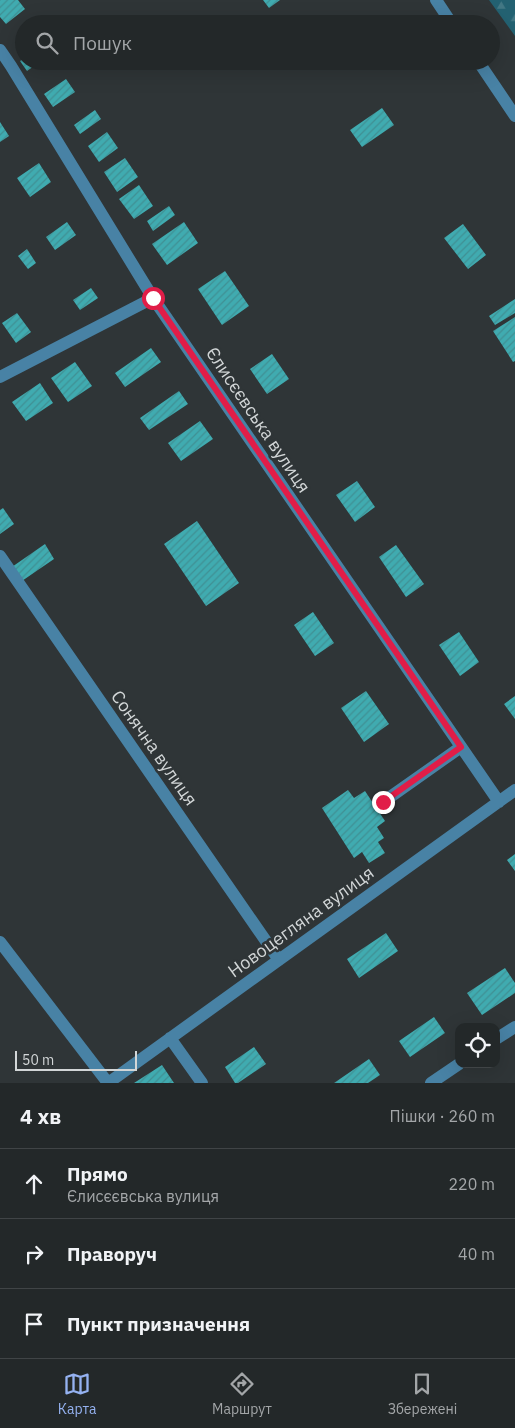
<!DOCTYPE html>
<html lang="uk">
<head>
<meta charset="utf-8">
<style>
  body { margin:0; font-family:"IBM Plex Sans",sans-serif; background:#2f3435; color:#f1f3f6 }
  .controls { position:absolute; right:15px; bottom:15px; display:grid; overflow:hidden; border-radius:10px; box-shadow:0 5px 20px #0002 }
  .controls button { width:45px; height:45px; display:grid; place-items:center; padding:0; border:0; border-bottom:1px solid #404446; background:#232829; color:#f1f3f6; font:25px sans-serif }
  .scale { position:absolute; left:15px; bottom:12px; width:122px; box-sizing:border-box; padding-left:5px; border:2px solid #d2d6d7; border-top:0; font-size:14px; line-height:18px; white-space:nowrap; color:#d2d6d7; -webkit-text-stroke:4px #2f3537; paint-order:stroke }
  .stop { position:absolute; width:15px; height:15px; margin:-11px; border:4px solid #e11d48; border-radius:50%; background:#fff }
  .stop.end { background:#e11d48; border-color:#fff; box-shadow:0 1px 5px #0008 }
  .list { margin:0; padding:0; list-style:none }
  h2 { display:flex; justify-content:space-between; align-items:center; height:65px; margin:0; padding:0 20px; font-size:21px }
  h2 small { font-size:16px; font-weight:400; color:#a3a6a8 }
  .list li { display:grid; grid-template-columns:32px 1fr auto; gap:15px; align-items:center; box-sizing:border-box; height:70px; padding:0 20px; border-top:1px solid #404446 }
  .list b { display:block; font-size:19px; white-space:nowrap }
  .list p { margin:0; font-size:16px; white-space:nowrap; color:#a3a6a8 }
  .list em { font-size:16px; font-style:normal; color:#a3a6a8 }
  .icon { flex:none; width:28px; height:28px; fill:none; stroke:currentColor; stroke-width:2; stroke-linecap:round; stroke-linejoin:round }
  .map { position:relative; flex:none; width:515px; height:1083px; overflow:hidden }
  .search { position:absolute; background:#232829; box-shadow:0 5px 20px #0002; left:15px; right:15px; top:15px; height:55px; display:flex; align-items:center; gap:12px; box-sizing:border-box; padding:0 18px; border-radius:28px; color:#a3a6a8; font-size:19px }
  .sheet { height:275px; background:#232829 }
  nav { display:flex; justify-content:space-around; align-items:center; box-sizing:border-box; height:70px; border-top:1px solid #404446; background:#232829; font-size:14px; color:#a3a6a8 }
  nav a { display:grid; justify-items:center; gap:2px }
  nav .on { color:#95b2f1 }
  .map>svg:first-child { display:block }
</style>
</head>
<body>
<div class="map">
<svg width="515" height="1083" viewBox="0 0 515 1083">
  <defs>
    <pattern id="forest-firs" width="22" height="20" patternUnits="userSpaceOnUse" patternTransform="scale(1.25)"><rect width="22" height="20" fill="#236171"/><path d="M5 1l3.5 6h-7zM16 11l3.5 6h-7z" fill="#427784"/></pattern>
    <pattern id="building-hatch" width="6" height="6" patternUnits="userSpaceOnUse" patternTransform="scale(1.25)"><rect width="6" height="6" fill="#40abb0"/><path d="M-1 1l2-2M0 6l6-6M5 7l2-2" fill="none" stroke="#409094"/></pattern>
  </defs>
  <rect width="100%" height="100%" fill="#2f3537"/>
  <path fill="url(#forest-firs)" d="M489 0H515V36Z"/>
  <path fill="url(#building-hatch)" d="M0 0H18L25 9 6 24 0 17Z
    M263 0H280L269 8Z
    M318 15 324 24H305Z
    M24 59V61H41L27 71 20 61Z
    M66 79 75 92 53 107 44 94Z
    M382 108 394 125 362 147 350 130Z
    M95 110 101 119 80 134 74 125Z
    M0 122 9 136 0 142Z
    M107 132 118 148 99 162 88 146Z
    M125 158 138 177 117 192 104 172Z
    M39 163 51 182 30 197 17 178Z
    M139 185 153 206 134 219 119 199Z
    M169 206 175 215 153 231 147 221Z
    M67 222 76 235 55 250 46 237Z
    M184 222 198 243 167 265 152 244Z
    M463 224 486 255 468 269 444 238Z
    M27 249 36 263 28 269 18 256Z
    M225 271 249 306 222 325 198 289Z
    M91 288 98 298 80 310 73 300Z
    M515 299V313L495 325 489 316Z
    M17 313 31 332 16 343 2 323Z
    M515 317V361L513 362 493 331Z
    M151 348 161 362 125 387 115 373Z
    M272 354 289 379 267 394 250 369Z
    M75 362 92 386 68 402 51 378Z
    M40 383 53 403 26 421 12 402Z
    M179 391 188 404 149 430 140 418Z
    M200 421 213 439 181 461 168 443Z
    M357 481 375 507 355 522 336 495Z
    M3 508 14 524 0 534V510Z
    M197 521 239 583 206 606 164 544Z
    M45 544 54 559 19 583 9 569Z
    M396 545 424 584 406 597 379 557Z
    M313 612 334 643 315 656 294 625Z
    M459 632 479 662 460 676 439 645Z
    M366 691 389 724 364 742 341 708Z
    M515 696V719L504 704Z
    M348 790 354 798 365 791 385 821 377 827 384 838 378 842 385 853 369 863 362 852 354 858 322 808Z
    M515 854V871L507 860Z
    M386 933 398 951 359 978 347 959Z
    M505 968 515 983V993L482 1015 467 993Z
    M434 1017 445 1033 410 1057 399 1041Z
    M254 1047 266 1064 238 1083H235L225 1067Z
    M369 1059 380 1075 368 1083H334Z
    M162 1065 174 1083H134Z"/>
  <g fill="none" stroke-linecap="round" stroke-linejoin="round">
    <path stroke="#4882a5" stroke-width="12" d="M436 0 452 24
      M0 50 11 66 153 298 499 802
      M478 61 515 116
      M0 377 153 298
      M0 556 279 960
      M383 802 461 747
      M0 942 108 1083
      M170 1038 202 1083
      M496 1039 515 1027
      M108 1083 515 790
      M431 1083 459 1064"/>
  </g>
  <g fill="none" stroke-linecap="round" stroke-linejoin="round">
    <path stroke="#e11d48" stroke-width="6" d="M153 298 461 747 383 802"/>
  </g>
  <g text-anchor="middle" stroke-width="5" stroke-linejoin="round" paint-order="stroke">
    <g font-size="18" fill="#d2d6d7" stroke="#2f3537">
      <text transform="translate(258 420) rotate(56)" y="6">Єлисєєвська вулиця</text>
      <text transform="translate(154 748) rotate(55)" y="6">Сонячна вулиця</text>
      <text transform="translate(301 922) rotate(-36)" y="6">Новоцегляна вулиця</text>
    </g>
  </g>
</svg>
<div class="controls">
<button><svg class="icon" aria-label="locate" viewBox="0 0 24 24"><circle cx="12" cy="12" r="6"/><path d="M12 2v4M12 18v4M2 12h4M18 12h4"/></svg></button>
</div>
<div class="scale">50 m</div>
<div class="stop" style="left:153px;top:298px"></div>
<div class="stop end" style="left:383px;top:802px"></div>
<div class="search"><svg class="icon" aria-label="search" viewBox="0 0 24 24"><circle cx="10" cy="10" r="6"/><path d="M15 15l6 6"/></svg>Пошук</div>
</div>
<section class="sheet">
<h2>4 хв<small>Пішки · 260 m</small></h2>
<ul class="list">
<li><svg class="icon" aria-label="ahead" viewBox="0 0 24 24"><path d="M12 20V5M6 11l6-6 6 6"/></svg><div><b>Прямо</b><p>Єлисєєвська вулиця</p></div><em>220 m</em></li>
<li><svg class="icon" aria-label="right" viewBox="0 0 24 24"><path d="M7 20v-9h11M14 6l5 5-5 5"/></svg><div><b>Праворуч</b></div><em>40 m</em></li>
<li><svg class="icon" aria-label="arrive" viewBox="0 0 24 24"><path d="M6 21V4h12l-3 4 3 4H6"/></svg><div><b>Пункт призначення</b></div></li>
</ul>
</section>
<nav>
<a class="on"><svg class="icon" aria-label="map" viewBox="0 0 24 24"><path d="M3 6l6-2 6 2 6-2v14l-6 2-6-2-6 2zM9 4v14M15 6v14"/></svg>Карта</a>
<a><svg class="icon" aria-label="directions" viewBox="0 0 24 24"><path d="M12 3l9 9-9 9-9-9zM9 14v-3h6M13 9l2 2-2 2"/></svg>Маршрут</a>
<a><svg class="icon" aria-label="saved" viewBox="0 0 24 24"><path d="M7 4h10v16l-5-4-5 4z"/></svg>Збережені</a>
</nav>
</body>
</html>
